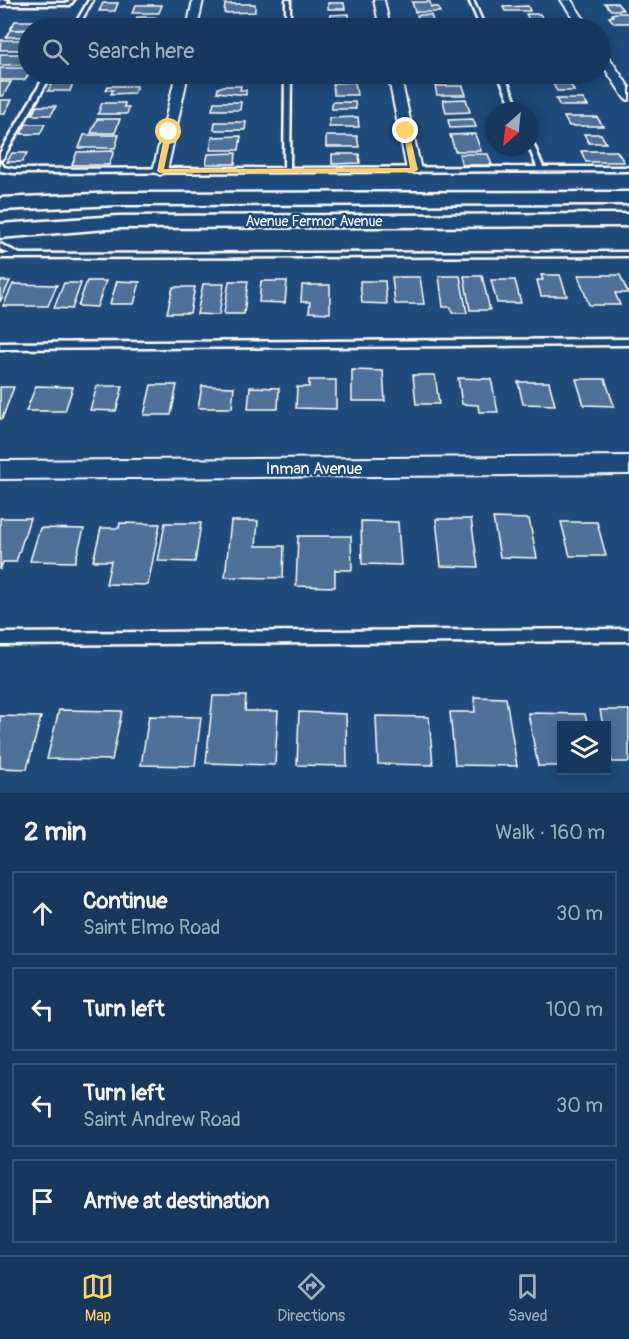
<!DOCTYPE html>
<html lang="en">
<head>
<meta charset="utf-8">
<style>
  body { margin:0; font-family:Pangolin,sans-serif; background:#203f62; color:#f1f3f6 }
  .controls { position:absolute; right:18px; bottom:18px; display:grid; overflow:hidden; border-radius:0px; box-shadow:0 3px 15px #0003 }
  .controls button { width:54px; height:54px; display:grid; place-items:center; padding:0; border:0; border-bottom:2px solid #365272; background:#17385c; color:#f1f3f6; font:30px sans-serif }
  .compass { position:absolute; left:485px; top:102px; width:54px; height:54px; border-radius:50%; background:#17385c; box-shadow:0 3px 15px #0003; rotate:207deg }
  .stop { position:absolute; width:18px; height:18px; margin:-14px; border:4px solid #ffd166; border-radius:50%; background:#fff }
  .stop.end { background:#ffd166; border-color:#fff; box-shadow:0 2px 6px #0008 }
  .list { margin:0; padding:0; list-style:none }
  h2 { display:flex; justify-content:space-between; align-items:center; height:78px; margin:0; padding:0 24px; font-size:26px }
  h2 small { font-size:20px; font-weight:400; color:#9eacbb }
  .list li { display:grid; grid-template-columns:39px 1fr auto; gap:18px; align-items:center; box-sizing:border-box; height:84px; margin:0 12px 12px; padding:0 12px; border:2px solid #365272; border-radius:0px }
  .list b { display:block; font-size:22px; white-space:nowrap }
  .list p { margin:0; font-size:20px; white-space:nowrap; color:#9eacbb }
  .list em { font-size:20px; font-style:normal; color:#9eacbb }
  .icon { flex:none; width:33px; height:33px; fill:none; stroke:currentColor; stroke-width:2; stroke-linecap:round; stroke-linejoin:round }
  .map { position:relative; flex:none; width:629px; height:793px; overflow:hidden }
  .search { position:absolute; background:#17385c; box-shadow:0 3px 15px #0003; left:18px; right:18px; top:18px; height:66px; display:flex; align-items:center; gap:15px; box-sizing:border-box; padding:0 21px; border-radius:33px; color:#9eacbb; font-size:22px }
  .sheet { height:462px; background:#17385c }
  nav { display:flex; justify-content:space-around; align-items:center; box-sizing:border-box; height:84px; border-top:2px solid #365272; background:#17385c; font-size:16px; color:#9eacbb }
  nav a { display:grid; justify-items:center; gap:3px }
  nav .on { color:#ffd166 }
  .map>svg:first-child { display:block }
</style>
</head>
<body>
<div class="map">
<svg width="629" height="793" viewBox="0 0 629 793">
  <rect width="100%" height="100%" fill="#1f4a7a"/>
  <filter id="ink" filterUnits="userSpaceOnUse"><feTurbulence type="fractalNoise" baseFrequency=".0167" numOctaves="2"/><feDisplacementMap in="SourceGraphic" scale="12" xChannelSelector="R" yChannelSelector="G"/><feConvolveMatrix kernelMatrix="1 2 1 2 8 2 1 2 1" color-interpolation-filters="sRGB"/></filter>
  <g filter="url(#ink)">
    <path fill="#507197" stroke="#fff" stroke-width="1.5" d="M412 2H430L431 7H438L440 12H415Z
      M103 3H118L115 11H99Z
      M328 3H344L345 9H328Z
      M605 3H617L623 10H611Z
      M225 4H255V12L224 13Z
      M136 5H162L159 13H132Z
      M528 6 530 11H505L503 7Z
      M615 13H629V23H614L609 17 613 16 612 14Z
      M349 14 350 24H331L330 15Z
      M526 14H540L544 21 530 22Z
      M417 15H431L434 24H419Z
      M137 17H153L158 18 157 23 151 25H134Z
      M15 21H59L55 28 10 30Z
      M10 30H28V37H6Z
      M1 40H28V50H0Z
      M0 54H28V65H0Z
      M0 68H28L29 74 25 80H0Z
      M221 74H256L246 75 245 79H226V77H220Z
      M332 74H354L355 80H332Z
      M432 74H458L460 79H433Z
      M0 82H11L3 96H0Z
      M355 82 357 95H334L333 83Z
      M52 83H73L70 91H48Z
      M553 84H570L574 91H557Z
      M108 86H137L134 93 111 94 113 90H106Z
      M224 86H241L240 90H246V95L217 92 218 88Z
      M435 86H463L466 95H437Z
      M466 99 470 112 446 113 443 100Z
      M556 99H583L588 106H560Z
      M0 100H12L4 114H0Z
      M214 102H241L240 110H212Z
      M332 102H355L356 109H332Z
      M102 103H125L124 107H129L127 114H98Z
      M37 106H56L51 115H32Z
      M358 117 359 127H329V118Z
      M564 117H597L603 126H569Z
      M97 119H120L115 133H91Z
      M473 119 476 127 450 128 448 120Z
      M215 122H246L245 130H214Z
      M26 124H45L40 134H21Z
      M475 134 481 151H455L450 135Z
      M584 134H601L606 143H589Z
      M84 135H119L115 148H79Z
      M241 136 239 150H210L212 137Z
      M326 136H357L359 147H326Z
      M114 151 109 165H72L77 152Z
      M581 151H617L624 162H586Z
      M12 153H27L22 162H7Z
      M236 153 235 164H206L208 154Z
      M332 154H359L360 163 332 164Z
      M459 154H488L492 165H462Z
      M541 275H560L567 296H541L537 280H543Z
      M578 275H620L628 293H615L620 305H589Z
      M439 276H460L467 313H452L451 307H443Z
      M464 276H482L490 310H470Z
      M392 277H420L424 304H395Z
      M491 280H515L521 303H497Z
      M0 281H10L0 302Z
      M87 281H106L97 307 78 306Z
      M117 281 140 282 134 304H110Z
      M229 281H248L244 314H224Z
      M261 281H287L285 303 259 302Z
      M360 281H385L387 304 362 303Z
      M64 283H81L72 309 54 308Z
      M13 284 57 285 48 306H3Z
      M203 284H224L219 315 197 314Z
      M302 285H330V313L309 312 310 302H301Z
      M173 287H195L190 313H167Z
      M352 370 383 371 385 401H352Z
      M413 375H435L439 404H416Z
      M458 378 491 379 498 412H479L478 405 462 404Z
      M576 379H605L614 406 584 405Z
      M309 380H336V409L296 408 297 387H309Z
      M518 382H549L555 405 523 404Z
      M151 385H177L171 415H144Z
      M36 386 73 387 65 411H26Z
      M97 386H123L116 411 90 410Z
      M202 386 234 387 232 408H198Z
      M0 387H14L2 419H0Z
      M250 387 279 388 278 409H248Z
      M0 518H30L16 562H3L0 570Z
      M493 518 529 519 537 558 500 557Z
      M436 519H471L478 567 441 566Z
      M231 521H258L256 546H284L283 578 225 577Z
      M361 521 398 522 401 565 362 564Z
      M561 522H597L606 556H570Z
      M120 523 160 524 148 585 106 584 111 561H93L101 528H119Z
      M165 523H201L195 562 158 561Z
      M40 528 84 529 75 562 30 561Z
      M298 536H351L352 570H335V587L296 586Z
      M213 696H246L245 711H278L275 765 206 763Z
      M474 697 506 698 517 766 455 765 450 712H475Z
      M59 710 122 711 112 760 47 759Z
      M600 710H629V762H612L606 739V726H603Z
      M299 712 346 714 347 766 297 765Z
      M528 713 585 714 588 726H562V766H538Z
      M0 716 41 717 27 769 0 768Z
      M149 716 201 717 195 766 141 765Z
      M376 716 429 717 433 765 378 764Z"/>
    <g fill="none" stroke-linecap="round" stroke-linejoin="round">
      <defs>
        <path id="service" d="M70 0H74L70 5H0V3H68Z
          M89 0H93L77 28H73Z
          M286 0H290V28H286Z
          M469 0H473L485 28H481Z
          M46 74H52L3 158 0 160V153Z
          M285 74H291L290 168 537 167 529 147H530V141L533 143 543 167H629V171L14 173 0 171V163L2 164 4 167 14 169 284 168Z
          M498 74H504L520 111H514Z
          M0 244 20 254 629 252V256L0 258V254H10L0 249Z
          M629 339V345L0 349V343Z
          M629 629V641L0 645V633Z"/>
        <path id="minor" d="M193 0H203L197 28H187Z
          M374 0H384L390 28H380Z
          M561 0H571L590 28H580Z
          M600 49 604 50 629 87V100L625 99 600 61Z
          M176 74H188L167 171 160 175 153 171Z
          M388 74H400L421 170 419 173H409L407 170Z
          M629 456V474L0 479V461Z"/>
        <path id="secondary" d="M0 0H8L5 5 0 6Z
          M629 192V204L118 205 0 210V198L118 193Z
          M629 214V226L118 228 0 238V224L118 216Z"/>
      </defs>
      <use href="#service" stroke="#fff" stroke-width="5"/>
      <use href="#minor" stroke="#fff" stroke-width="4"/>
      <use href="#secondary" stroke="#fff" stroke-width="5"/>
      <use href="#service" fill="#1f4a7a" fill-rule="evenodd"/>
      <use href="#minor" fill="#1f4a7a" fill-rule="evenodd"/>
      <use href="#secondary" fill="#1f4a7a" fill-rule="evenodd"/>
    </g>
  </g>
  <path fill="#ffd166" d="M406 129 409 131 418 170 414 172 160 173 157 171 165 132 169 130 172 132 164 169 410 168 403 131Z"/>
  <g text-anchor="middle" stroke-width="5" stroke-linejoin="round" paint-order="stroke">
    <g font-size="14" fill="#fff" stroke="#1f4a7a">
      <text x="314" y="226">Avenue Fermor Avenue</text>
    </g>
    <g font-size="16" fill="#fff" stroke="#1f4a7a">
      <text x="314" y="474">Inman Avenue</text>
    </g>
  </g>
</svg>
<div class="controls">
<button><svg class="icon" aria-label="layers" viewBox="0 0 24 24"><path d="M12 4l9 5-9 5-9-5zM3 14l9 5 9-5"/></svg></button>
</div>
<svg class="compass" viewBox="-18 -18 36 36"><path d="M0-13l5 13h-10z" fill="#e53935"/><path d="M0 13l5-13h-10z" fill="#9eacbb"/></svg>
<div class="stop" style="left:169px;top:132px"></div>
<div class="stop end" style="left:406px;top:131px"></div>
<div class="search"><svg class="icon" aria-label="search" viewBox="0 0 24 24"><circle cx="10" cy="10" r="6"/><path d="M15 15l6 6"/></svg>Search here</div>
</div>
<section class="sheet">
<h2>2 min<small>Walk · 160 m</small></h2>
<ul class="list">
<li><svg class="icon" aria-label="ahead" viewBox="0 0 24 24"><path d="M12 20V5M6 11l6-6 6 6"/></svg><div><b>Continue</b><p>Saint Elmo Road</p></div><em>30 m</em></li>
<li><svg class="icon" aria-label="left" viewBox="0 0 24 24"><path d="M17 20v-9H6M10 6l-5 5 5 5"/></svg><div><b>Turn left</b></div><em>100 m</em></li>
<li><svg class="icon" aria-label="left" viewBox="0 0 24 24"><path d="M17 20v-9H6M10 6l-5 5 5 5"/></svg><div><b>Turn left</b><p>Saint Andrew Road</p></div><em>30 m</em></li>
<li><svg class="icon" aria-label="arrive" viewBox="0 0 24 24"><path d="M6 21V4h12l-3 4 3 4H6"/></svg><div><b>Arrive at destination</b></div></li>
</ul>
</section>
<nav>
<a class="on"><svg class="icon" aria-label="map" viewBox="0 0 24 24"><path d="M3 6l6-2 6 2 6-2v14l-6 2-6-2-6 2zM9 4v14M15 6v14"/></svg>Map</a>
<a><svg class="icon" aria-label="directions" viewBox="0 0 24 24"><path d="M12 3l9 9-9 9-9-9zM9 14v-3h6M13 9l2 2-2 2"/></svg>Directions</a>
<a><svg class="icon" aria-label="saved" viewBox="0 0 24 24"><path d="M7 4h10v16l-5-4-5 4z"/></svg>Saved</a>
</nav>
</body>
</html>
